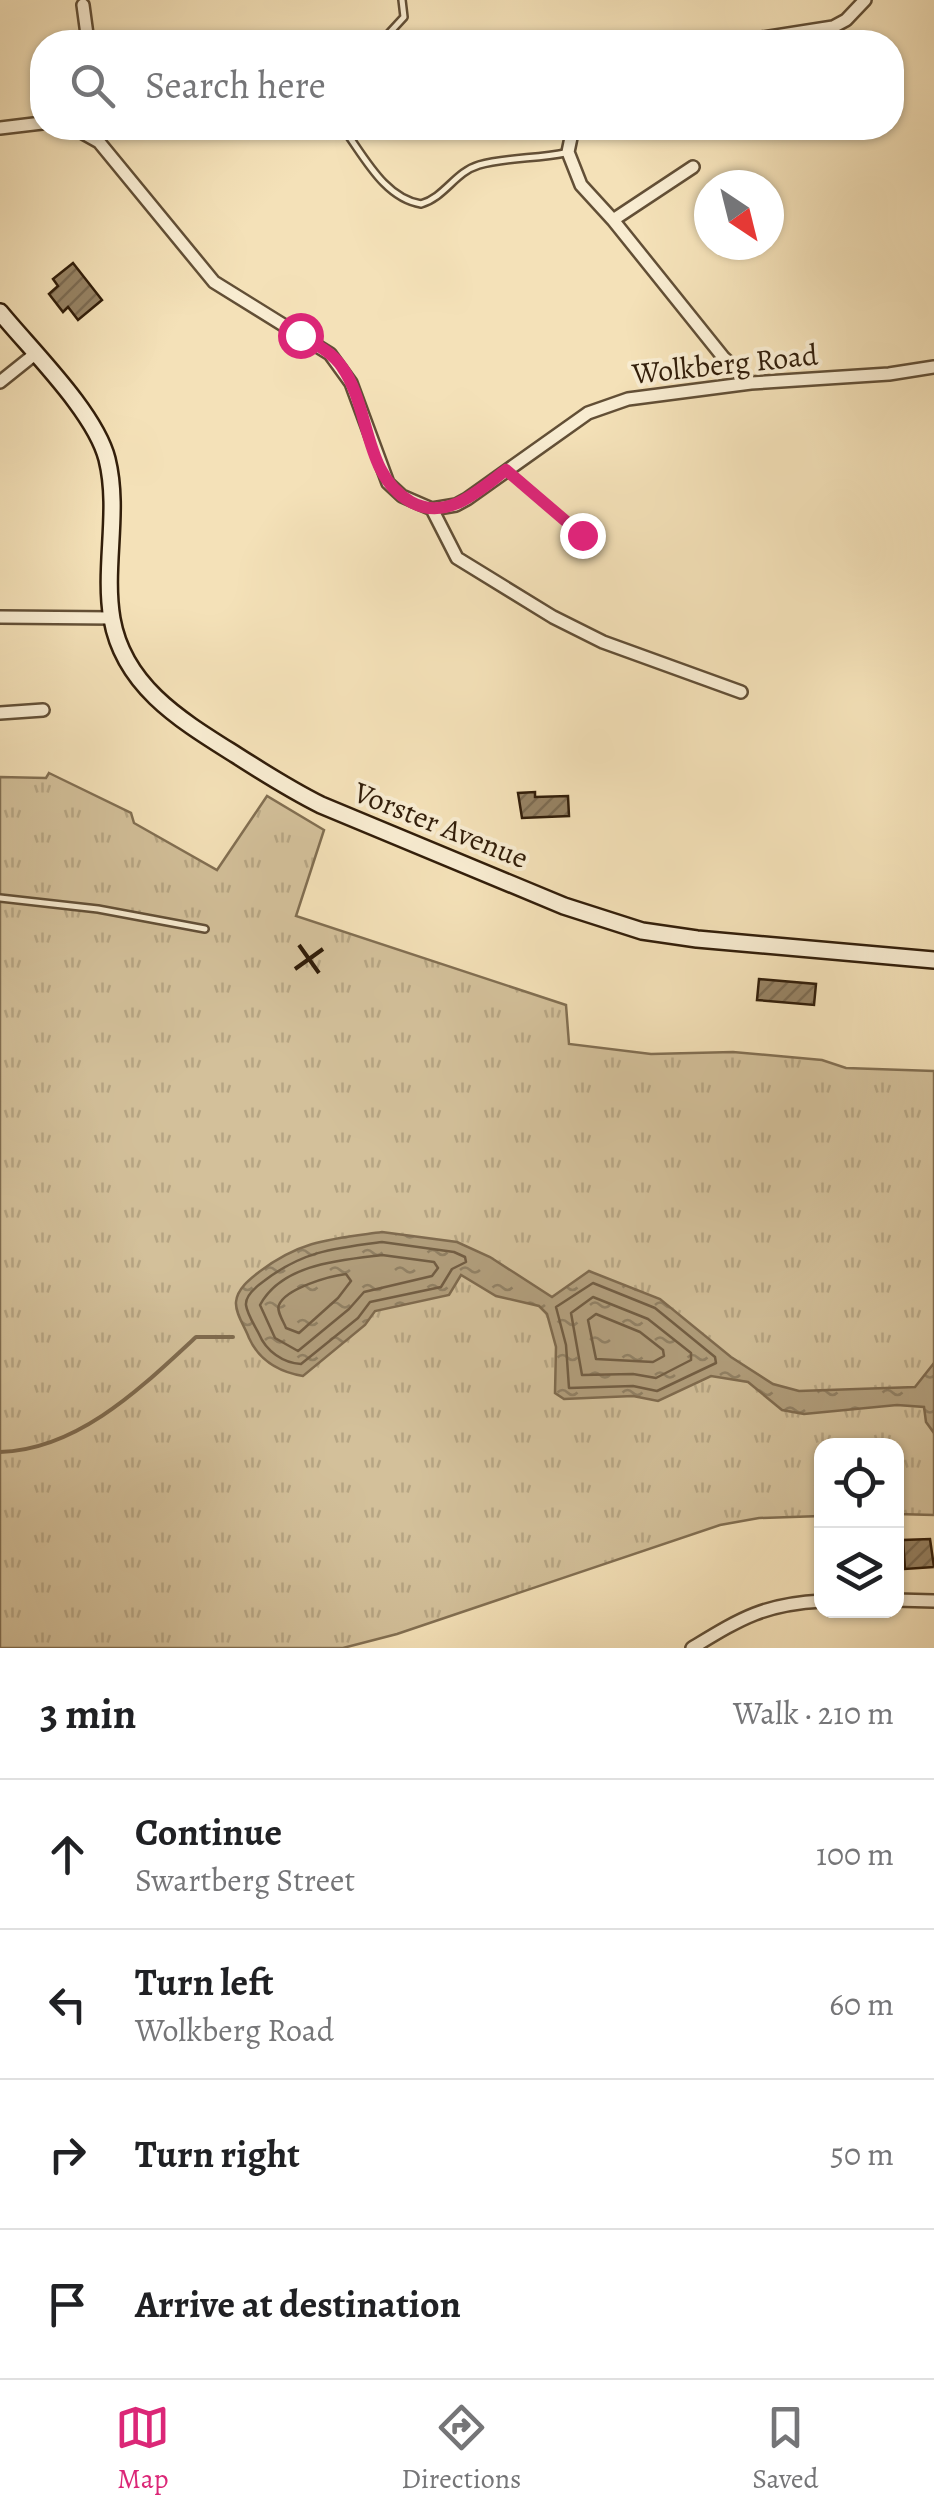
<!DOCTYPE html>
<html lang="en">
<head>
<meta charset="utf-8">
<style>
  body { margin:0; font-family:Alegreya,serif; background:#f2f2f2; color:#202124 }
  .controls { position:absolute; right:30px; bottom:30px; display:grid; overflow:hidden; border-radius:20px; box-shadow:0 2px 8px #0004 }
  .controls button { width:90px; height:90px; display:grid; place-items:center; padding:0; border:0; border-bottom:2px solid #e0e0e0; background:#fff; color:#202124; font:50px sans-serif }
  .compass { position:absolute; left:694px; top:170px; width:90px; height:90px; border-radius:50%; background:#fff; box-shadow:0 2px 8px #0004; rotate:145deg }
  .stop { position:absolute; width:30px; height:30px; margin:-22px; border:8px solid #db2777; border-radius:50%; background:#fff }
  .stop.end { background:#db2777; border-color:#fff; box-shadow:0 2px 10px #0008 }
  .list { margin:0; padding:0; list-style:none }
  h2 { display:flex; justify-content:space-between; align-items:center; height:130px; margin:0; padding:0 40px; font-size:42px }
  h2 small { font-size:32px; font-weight:400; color:#757577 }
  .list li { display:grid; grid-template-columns:65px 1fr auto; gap:30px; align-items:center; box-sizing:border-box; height:150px; padding:0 40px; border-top:2px solid #e0e0e0 }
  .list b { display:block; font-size:38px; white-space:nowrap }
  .list p { margin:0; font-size:32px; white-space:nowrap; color:#757577 }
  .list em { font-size:32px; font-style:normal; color:#757577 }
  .icon { flex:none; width:55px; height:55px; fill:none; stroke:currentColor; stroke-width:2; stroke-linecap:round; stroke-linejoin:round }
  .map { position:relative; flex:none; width:934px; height:1648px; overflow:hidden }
  .search { position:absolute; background:#fff; box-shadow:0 2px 8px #0004; left:30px; right:30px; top:30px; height:110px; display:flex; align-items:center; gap:25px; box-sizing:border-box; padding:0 35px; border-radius:40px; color:#757577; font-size:38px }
  .sheet { height:730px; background:#fff }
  nav { display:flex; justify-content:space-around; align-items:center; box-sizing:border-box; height:140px; border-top:2px solid #e0e0e0; background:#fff; font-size:28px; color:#757577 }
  nav a { display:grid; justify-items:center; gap:5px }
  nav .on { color:#db2777 }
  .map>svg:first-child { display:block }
</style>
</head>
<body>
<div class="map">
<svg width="934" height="1648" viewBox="0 0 934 1648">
  <defs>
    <pattern id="grass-tufts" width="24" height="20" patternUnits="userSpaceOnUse" patternTransform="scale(2.5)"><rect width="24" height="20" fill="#d3c09a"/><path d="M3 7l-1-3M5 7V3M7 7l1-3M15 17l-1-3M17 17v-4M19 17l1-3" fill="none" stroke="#b6a583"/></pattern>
    <pattern id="water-ripples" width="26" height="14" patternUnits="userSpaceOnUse" patternTransform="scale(2.5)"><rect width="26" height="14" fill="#b29f7d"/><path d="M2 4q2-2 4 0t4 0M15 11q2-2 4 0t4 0" fill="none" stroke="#918165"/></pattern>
    <pattern id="building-hatch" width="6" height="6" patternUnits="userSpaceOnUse" patternTransform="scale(2.5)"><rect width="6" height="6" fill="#978364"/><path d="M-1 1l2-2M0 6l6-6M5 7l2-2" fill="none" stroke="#7c6b51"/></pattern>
  </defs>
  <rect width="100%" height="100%" fill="#f4e1b8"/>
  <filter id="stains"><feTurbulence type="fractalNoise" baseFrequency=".002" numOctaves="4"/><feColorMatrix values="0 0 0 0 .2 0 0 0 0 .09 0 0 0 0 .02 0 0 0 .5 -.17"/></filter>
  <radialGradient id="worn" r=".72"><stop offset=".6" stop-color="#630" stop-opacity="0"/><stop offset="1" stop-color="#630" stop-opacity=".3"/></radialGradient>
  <path fill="url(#grass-tufts)" stroke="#826f52" stroke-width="2.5" d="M49 773 131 813 134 823 217 870 267 796 324 830 296 916 566 1005 569 1044 651 1054 733 1052 822 1060 846 1068 934 1071V1515L897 1514 896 1446H822L821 1516 759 1518 720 1525 397 1634 343 1648H0V777L46 778Z"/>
  <path fill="url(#water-ripples)" stroke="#7f6b4f" stroke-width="2.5" d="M382 1232 457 1242 490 1257 552 1297 589 1271 660 1299 731 1357 773 1384 799 1391 915 1387 934 1363V1433L926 1422 924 1407 897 1405 804 1414 782 1410 748 1382 711 1376 658 1401 633 1396 564 1399 555 1393 556 1347 547 1314 539 1306 496 1296 461 1275 449 1295 375 1311 365 1325 303 1376C279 1372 259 1360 249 1338 245 1327 235 1313 236 1302 237 1289 250 1279 259 1272 301 1240 331 1239 382 1232Z"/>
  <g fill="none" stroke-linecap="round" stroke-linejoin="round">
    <path stroke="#725e44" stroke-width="2.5" d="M382 1242 454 1252 465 1257 466 1262 452 1269 441 1287 370 1302 358 1318 301 1364C283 1363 266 1351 259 1334 255 1326 247 1314 246 1305 245 1295 257 1286 264 1281 303 1251 335 1248 382 1242Z
      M382 1255 434 1262 438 1268 432 1276 364 1292 349 1309 298 1351 275 1338 260 1305C282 1264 340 1260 382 1255Z
      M346 1274 351 1281 338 1298 299 1333 286 1328C284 1322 276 1311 279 1305 286 1288 330 1276 346 1274Z
      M593 1283 655 1308 715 1357 716 1363 657 1391 633 1386 569 1388 566 1345 556 1307Z
      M593 1297 648 1319 691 1353V1360L656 1378 633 1374 582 1375 571 1313Z
      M596 1314 640 1332 663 1350 664 1356 653 1362 596 1359 588 1320Z"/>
    <path stroke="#7f6b4f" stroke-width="4" d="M0 1452C78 1450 142 1387 196 1337H233"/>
  </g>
  <path fill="url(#building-hatch)" stroke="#321e0a" stroke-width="2.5" d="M73 263 102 300 78 320 68 307 63 312 49 294 58 286 53 279Z
    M535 792V797L568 796 569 816 522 818 518 793Z
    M759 979 816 984 814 1005 757 1000Z
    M930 1539 934 1567 905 1569 903 1540Z"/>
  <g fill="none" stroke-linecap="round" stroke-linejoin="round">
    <defs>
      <path id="lane" d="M381 42 404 17 402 0
        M343 128C364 156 384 198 421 204 445 197 455 172 479 165 507 157 537 159 565 153
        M508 471 582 535
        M0 898 98 909 205 929"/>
      <path id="street" d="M83 5 88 42
        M736 42 833 27 846 20 865 0
        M0 128 42 123
        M74 128 99 142 214 282 330 354 351 383 388 483 402 496 432 509 457 558 553 617 603 642 741 692
        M573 128 568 152 581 185 613 220 723 357 751 383
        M613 220 693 167
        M0 382 35 354
        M432 509 456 505 467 499 588 413 628 399 751 383 889 374 934 367
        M0 617 112 618
        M0 713 43 710
        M896 1600 934 1601
        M692 1648C740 1619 763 1604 822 1601"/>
      <path id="secondary" d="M0 312C31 350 95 412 107 459 120 511 103 567 112 619 124 687 182 721 236 755 264 773 291 790 321 805L564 906 642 931 697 939 934 960"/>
    </defs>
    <use href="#lane" stroke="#624f36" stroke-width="10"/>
    <use href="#street" stroke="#624f36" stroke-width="16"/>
    <use href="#secondary" stroke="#321e0a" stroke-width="20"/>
    <use href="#lane" stroke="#f8ecd1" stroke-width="5"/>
    <use href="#street" stroke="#f8ecd1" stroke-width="11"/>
    <use href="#secondary" stroke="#f8ecd1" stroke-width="15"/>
  </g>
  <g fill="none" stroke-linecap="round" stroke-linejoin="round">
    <path stroke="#db2777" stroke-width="12" d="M300 335C315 344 332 352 342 367 371 408 363 475 411 502 447 522 479 490 506 470L582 535"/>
  </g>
  <path fill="none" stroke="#321e0a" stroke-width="4" d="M299 945 319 973M295 969 323 949"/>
  <g text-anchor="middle" stroke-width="8" stroke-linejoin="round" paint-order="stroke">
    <g font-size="30" fill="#321e0a" stroke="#f8ecd1">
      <text transform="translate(725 364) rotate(-6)" y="10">Wolkberg Road</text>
      <text transform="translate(441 825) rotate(22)" y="10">Vorster Avenue</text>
    </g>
  </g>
  <rect width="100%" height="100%" filter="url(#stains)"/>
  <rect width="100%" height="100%" fill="url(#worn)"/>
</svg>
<div class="controls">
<button><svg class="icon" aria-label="locate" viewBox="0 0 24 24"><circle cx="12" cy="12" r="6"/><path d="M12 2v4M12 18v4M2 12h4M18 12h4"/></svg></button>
<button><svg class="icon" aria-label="layers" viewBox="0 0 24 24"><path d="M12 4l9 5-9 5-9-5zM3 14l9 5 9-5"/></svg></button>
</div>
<svg class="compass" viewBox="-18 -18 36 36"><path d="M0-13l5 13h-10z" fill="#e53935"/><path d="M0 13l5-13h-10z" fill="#757577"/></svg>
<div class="stop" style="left:300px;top:335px"></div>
<div class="stop end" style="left:582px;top:535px"></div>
<div class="search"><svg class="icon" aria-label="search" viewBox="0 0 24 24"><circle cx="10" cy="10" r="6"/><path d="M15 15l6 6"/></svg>Search here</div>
</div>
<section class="sheet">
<h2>3 min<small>Walk · 210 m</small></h2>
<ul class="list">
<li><svg class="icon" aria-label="ahead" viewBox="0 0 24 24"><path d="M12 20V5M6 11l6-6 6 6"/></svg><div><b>Continue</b><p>Swartberg Street</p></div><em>100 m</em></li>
<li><svg class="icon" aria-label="left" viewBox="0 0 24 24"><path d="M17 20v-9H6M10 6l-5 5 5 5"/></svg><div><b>Turn left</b><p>Wolkberg Road</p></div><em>60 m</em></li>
<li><svg class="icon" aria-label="right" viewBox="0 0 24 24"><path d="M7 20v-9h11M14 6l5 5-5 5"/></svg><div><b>Turn right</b></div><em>50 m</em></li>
<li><svg class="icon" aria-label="arrive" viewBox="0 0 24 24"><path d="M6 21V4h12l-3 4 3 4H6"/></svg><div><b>Arrive at destination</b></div></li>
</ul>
</section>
<nav>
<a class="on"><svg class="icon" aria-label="map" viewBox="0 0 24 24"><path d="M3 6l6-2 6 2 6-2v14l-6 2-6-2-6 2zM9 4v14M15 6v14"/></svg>Map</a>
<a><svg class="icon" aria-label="directions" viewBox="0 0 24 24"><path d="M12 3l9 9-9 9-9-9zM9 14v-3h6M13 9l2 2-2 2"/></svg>Directions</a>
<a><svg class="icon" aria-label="saved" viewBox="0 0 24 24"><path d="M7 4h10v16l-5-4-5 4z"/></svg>Saved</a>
</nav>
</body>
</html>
